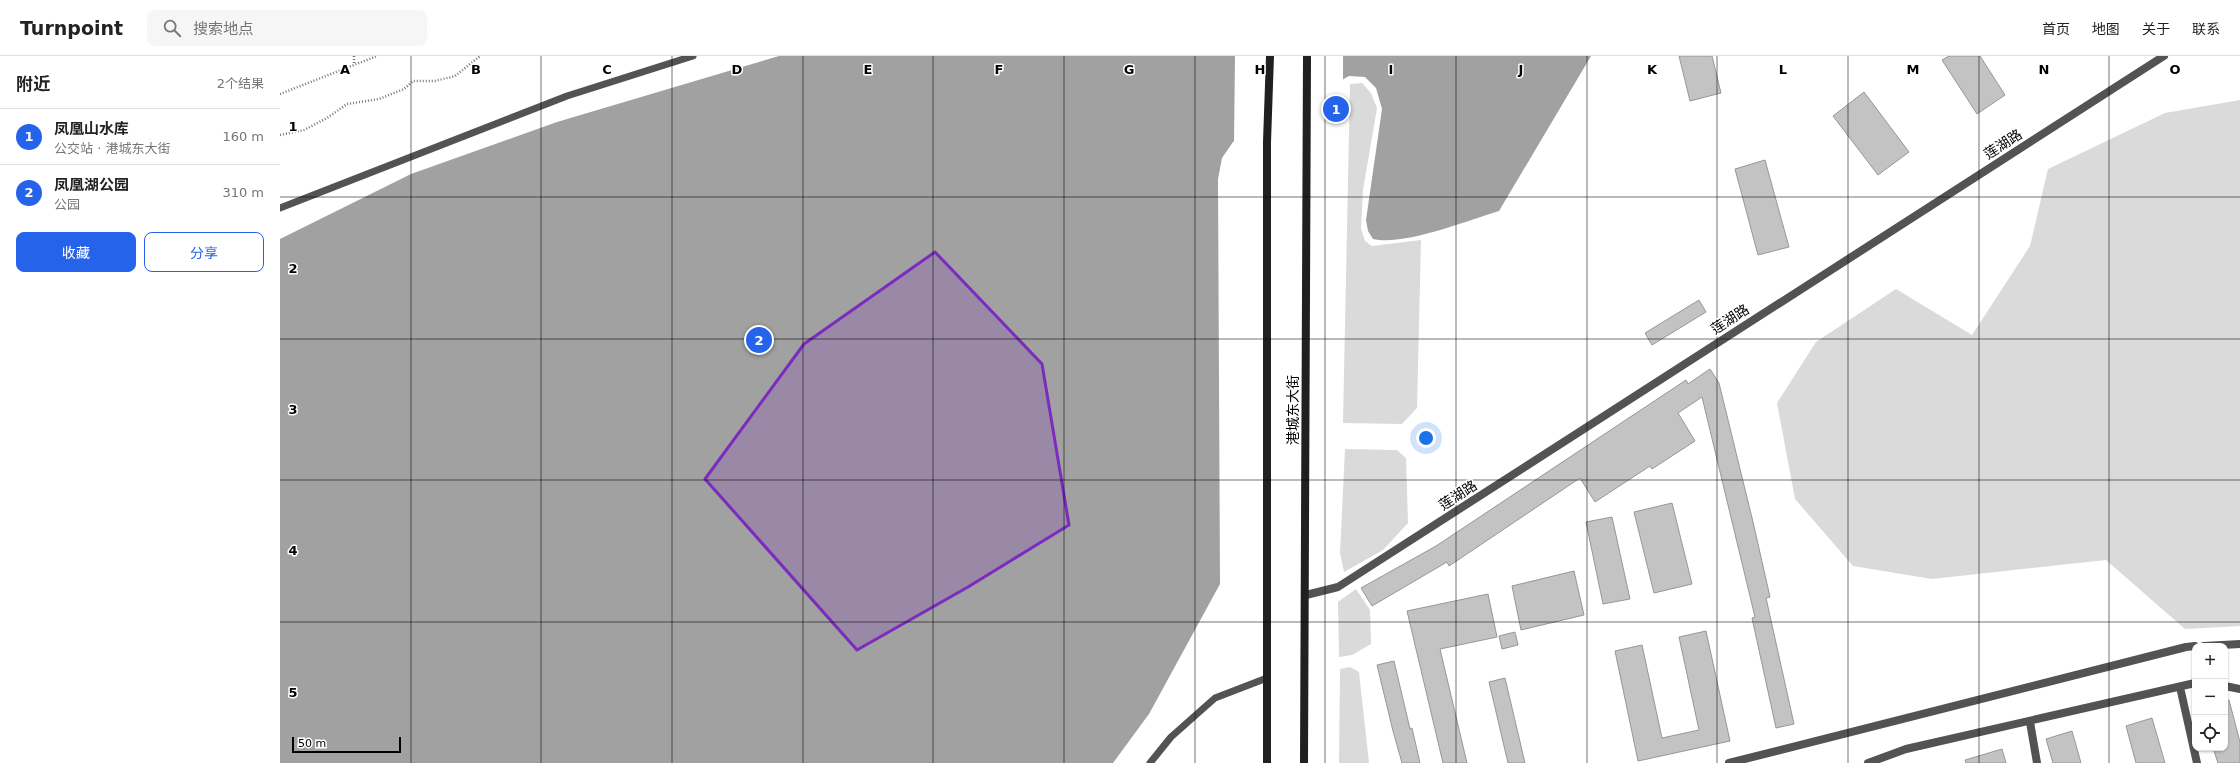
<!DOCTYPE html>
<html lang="zh">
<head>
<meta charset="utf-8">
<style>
  body { margin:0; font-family:"DejaVu Sans","Noto Sans SC",sans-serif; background:#f6f6f6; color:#222 }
  .controls { position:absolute; right:12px; bottom:12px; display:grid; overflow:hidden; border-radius:8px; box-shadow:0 1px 3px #0004 }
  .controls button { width:36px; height:36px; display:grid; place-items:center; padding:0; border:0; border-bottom:1px solid #e0e0e0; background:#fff; color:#222; font:20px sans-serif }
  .scale { position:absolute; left:12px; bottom:10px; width:109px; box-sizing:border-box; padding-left:4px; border:2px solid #000; border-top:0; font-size:11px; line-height:14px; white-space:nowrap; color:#000; -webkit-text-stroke:3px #fff; paint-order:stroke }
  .you { position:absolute; left:1146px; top:382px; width:14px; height:14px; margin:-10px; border:3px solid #fff; border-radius:50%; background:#1a73e8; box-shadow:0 0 0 6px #1a73e833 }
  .badge { display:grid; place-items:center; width:26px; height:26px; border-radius:50%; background:#2563eb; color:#fff; font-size:13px; font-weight:700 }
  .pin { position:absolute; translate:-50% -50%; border:2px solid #fff; box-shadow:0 1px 4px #0006 }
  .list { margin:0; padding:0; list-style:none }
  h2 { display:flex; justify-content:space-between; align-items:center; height:52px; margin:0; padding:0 16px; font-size:17px }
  h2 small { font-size:13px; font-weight:400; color:#767676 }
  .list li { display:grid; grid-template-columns:26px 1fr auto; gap:12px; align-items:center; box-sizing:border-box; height:56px; padding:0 16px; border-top:1px solid #e0e0e0 }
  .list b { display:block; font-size:15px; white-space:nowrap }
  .list p { margin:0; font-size:13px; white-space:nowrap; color:#767676 }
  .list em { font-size:13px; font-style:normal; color:#767676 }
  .actions { display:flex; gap:8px; padding:12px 16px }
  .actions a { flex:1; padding:9px 0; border:1px solid #2563eb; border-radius:8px; text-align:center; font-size:14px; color:#2563eb }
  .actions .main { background:#2563eb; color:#fff }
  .icon { flex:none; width:22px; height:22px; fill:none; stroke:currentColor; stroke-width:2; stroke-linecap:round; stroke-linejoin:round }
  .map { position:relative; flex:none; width:1960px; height:707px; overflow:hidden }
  header { display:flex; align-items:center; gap:24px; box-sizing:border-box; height:56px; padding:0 20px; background:#fff; border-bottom:1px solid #e0e0e0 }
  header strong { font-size:19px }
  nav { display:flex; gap:22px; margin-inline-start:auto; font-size:14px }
  .search { width:280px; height:36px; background:#f6f6f6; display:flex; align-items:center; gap:10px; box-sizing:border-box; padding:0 14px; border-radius:8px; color:#767676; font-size:15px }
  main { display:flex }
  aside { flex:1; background:#fff }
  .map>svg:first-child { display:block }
</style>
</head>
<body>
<header>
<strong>Turnpoint</strong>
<div class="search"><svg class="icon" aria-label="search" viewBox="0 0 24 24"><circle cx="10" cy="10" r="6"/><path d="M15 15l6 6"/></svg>搜索地点</div>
<nav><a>首页</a><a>地图</a><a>关于</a><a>联系</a></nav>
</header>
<main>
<aside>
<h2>附近<small>2个结果</small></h2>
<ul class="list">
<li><span class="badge">1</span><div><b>凤凰山水库</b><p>公交站 · 港城东大街</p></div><em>160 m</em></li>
<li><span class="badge">2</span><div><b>凤凰湖公园</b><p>公园</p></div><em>310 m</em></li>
</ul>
<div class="actions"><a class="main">收藏</a><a>分享</a></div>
</aside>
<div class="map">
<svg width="1960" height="707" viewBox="0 0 1960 707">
  <rect width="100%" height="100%" fill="#fff"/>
  <path fill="#dadada" d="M1082 27 1091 37 1097 52 1083 134 1081 173 1085 185 1092 190 1141 184 1137 352 1122 368 1063 367 1070 28Z
    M1960 44V570L1905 573 1826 504 1652 523 1573 510 1515 443 1497 347 1536 286 1616 233 1692 279 1750 190 1768 113 1885 57Z
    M1065 393 1117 394 1126 402 1128 467 1103 494 1064 516 1060 497Z
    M1076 533 1090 554 1091 588 1072 599 1059 601 1058 546Z
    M1070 611 1079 616 1089 707H1059L1060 613Z"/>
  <path fill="#a1a1a1" d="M499 0H1311L1219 155C1186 165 1124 190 1093 183L1088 175 1086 164 1102 53 1096 32 1085 21 1069 20 953 86 942 102 938 123 940 528 869 658 833 707H0V183L131 118 277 66Z"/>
  <path fill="#fff" d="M955 0H1063V26L954 88Z"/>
  <path fill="#c3c3c3" stroke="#979797" d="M1399 0H1432L1441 37 1410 45Z
    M1669 0H1700L1725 39 1697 58 1662 4Z
    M1584 36 1629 96 1598 119 1553 60Z
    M1485 104 1509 191 1478 199 1455 113Z
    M1419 244 1426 256 1372 289 1365 277Z
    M1430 313 1439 327 1473 466 1490 541 1486 542 1514 668 1496 672 1472 562 1475 561 1422 341 1398 357 1415 385 1372 413 1370 410 1315 446 1300 422 1169 510 1167 506 1092 550 1081 532 1156 490 1406 324 1408 328Z
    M1392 447 1412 528 1374 537 1354 456Z
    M1332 461 1350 543 1323 548 1306 466Z
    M1294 515 1304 559 1241 574 1232 530Z
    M1208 538 1217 581 1160 593 1187 707H1163L1127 555Z
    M1426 575 1450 685 1358 705 1335 595 1362 589 1382 682 1419 674 1399 581Z
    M1235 576 1238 589 1222 593 1219 580Z
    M1114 605 1130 673 1132 672 1140 707H1122L1113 675 1097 609Z
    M1225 622 1245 707H1228L1209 626Z
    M1949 644 1960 686V707H1938L1933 692H1945V645Z
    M1872 662 1885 707H1856L1846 670Z
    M1792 675 1801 707H1773L1766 683Z
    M1722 693 1726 707H1686L1685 704Z"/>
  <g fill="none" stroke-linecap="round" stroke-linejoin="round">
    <path stroke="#757575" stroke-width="2.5" stroke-dasharray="1 2" stroke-linecap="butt" d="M74 0V9
      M0 38 97 0
      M0 79 24 74 47 62 67 48 99 43 124 33 133 25H155L175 20 200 0"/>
    <path stroke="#535353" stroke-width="7" d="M0 152 287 40 413 0
      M870 707 891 681 935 642 987 622"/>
    <path stroke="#535353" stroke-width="8" d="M1026 539 1058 531 1884 0
      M1924 590 1960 588
      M1945 630 1960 633
      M1900 631 1917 707
      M1750 666 1757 707
      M1449 707 1906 591 1915 590
      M1588 707 1626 693 1915 627"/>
    <path stroke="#202020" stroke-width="8" d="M987 707V86L990 0
      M1024 707 1027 0"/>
  </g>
  <path fill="#7b2cbf" fill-opacity="0.2" stroke="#7b2cbf" stroke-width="3" stroke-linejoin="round" d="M655 196 762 308 789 469 688 531 577 594 425 423 524 288Z"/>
  <path fill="none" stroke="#000" stroke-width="1" stroke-opacity="0.55" d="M131 0V707M261 0V707M392 0V707M523 0V707M653 0V707M784 0V707M915 0V707M1045 0V707M1176 0V707M1307 0V707M1437 0V707M1568 0V707M1699 0V707M1829 0V707M0 141H1960M0 283H1960M0 424H1960M0 566H1960"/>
  <g text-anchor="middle" stroke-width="3" stroke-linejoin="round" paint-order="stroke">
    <g font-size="14" fill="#000" stroke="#fff">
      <text transform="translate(1723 88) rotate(-33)" y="5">莲湖路</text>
      <text transform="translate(1450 263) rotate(-33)" y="5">莲湖路</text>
      <text transform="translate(1013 354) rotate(-90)" y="5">港城东大街</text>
      <text transform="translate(1178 439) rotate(-33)" y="5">莲湖路</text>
    </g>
  </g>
  <g font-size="13" text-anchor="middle" font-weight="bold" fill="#000" stroke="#fff" stroke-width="3" stroke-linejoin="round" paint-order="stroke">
    <text x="65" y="18">A</text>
    <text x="196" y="18">B</text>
    <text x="327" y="18">C</text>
    <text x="457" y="18">D</text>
    <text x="588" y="18">E</text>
    <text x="719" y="18">F</text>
    <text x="849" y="18">G</text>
    <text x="980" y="18">H</text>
    <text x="1111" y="18">I</text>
    <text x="1241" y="18">J</text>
    <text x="1372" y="18">K</text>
    <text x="1503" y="18">L</text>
    <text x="1633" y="18">M</text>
    <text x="1764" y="18">N</text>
    <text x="1895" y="18">O</text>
    <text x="13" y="75">1</text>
    <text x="13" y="217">2</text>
    <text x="13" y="358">3</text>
    <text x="13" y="499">4</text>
    <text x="13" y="641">5</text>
  </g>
</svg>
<div class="controls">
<button>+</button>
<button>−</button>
<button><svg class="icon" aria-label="locate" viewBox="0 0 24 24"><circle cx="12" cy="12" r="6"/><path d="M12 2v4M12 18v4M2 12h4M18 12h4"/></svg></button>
</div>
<div class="scale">50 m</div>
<div class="you"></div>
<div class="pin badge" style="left:1056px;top:53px">1</div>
<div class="pin badge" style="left:479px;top:284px">2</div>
</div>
</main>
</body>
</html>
